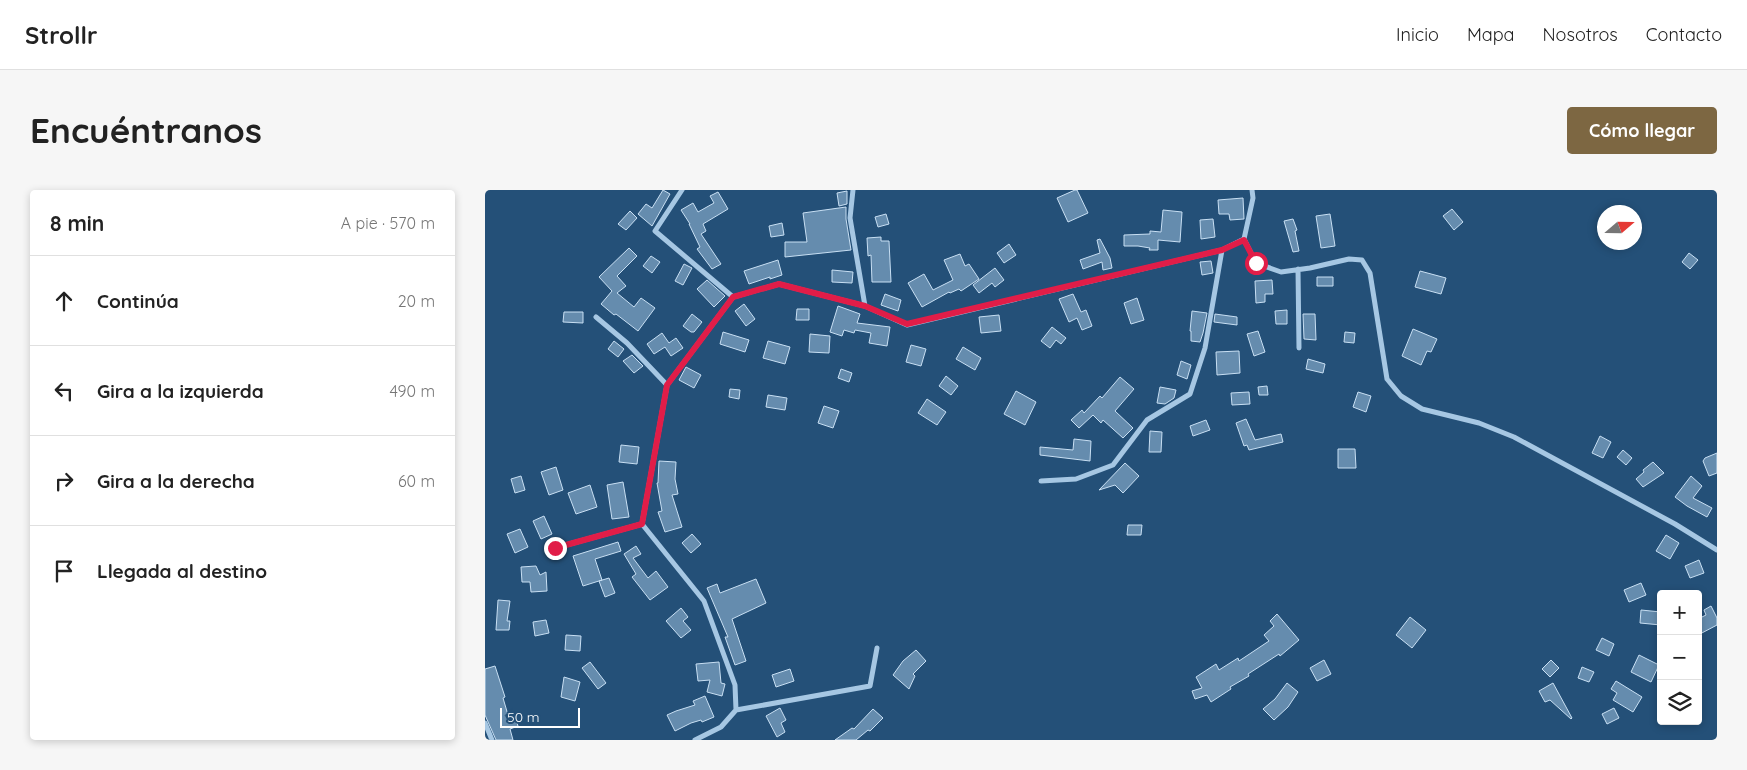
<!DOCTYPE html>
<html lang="es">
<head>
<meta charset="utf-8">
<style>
  body { margin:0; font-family:Quicksand,sans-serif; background:#f6f6f6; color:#222 }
  .controls { position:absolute; right:15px; bottom:15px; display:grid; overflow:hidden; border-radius:5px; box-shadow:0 2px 8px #0003 }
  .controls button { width:45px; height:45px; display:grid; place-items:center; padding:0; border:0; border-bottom:1px solid #e0e0e0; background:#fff; color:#222; font:25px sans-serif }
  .compass { position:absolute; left:1112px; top:15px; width:45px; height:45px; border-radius:50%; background:#fff; box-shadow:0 2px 8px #0003; rotate:70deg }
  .scale { position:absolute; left:15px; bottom:12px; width:80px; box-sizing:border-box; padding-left:5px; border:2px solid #fff; border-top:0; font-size:14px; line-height:18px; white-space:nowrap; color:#fff; -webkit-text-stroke:4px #245078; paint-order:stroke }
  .stop { position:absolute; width:15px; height:15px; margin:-11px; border:4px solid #e11d48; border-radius:50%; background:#fff }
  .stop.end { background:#e11d48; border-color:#fff; box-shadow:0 1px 5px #0008 }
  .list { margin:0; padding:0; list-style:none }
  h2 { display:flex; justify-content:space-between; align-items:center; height:65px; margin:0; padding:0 20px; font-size:21px }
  h2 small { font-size:16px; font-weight:400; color:#767676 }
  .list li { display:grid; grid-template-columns:32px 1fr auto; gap:15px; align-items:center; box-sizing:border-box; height:90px; padding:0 20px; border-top:1px solid #e0e0e0 }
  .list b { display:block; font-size:19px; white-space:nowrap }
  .list em { font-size:16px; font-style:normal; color:#767676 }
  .icon { flex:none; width:28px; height:28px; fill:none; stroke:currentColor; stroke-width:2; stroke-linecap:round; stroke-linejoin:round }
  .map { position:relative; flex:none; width:1232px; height:550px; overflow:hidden; border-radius:5px }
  header { display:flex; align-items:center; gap:30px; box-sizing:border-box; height:70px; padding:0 25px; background:#fff; border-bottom:1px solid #e0e0e0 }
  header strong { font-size:24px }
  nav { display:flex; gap:28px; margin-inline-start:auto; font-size:18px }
  .intro { display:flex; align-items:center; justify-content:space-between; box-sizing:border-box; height:120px; padding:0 30px }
  h1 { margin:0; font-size:35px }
  .button { padding:12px 22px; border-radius:5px; background:#7d6742; color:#fff; font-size:18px; font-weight:700 }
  main { display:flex; gap:30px; padding:0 30px }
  aside { flex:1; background:#fff; border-radius:5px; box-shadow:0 2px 8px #0003 }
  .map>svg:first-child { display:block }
</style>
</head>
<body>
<header>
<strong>Strollr</strong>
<nav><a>Inicio</a><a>Mapa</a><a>Nosotros</a><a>Contacto</a></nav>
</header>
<div class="intro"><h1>Encuéntranos</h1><a class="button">Cómo llegar</a></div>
<main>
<aside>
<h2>8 min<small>A pie · 570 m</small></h2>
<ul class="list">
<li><svg class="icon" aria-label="ahead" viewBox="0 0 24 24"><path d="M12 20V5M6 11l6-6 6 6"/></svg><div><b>Continúa</b></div><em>20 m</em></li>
<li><svg class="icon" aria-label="left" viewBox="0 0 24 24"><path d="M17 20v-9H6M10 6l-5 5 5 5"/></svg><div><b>Gira a la izquierda</b></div><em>490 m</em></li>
<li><svg class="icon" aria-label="right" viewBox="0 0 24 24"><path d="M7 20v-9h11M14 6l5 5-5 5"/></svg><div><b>Gira a la derecha</b></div><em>60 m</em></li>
<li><svg class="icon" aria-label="arrive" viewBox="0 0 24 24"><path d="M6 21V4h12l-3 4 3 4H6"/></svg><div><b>Llegada al destino</b></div></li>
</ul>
</aside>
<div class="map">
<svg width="1232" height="550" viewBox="0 0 1232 550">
  <rect width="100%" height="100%" fill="#245078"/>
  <path fill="#658cae" stroke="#c8dff3" d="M178 0 185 4 167 36 153 24 161 14 167 18Z
    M590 0H592L603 23 583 32 572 8Z
    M362 1V14L354 16 352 3Z
    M233 2 243 19 218 34 221 41 216 44 236 74 227 79 212 59 215 57 204 34H205L196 20 208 13 213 22 229 13 225 6Z
    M758 8 759 29 745 30 744 24H734L733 10Z
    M361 17V29L366 60 300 67V52H322L318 23Z
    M967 19 978 32 969 40 958 26Z
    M678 20 697 22 695 52 673 50V60H664L665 58 653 56H639V45L665 44V41L676 42Z
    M145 21 152 28 141 40 133 34Z
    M401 24 404 34 393 37 390 27Z
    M845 24 850 56 836 58 831 26Z
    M728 29 730 47 716 49 715 30Z
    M808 29 812 40 810 41 814 61 808 62 799 31Z
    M297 33 299 45 286 47 284 36Z
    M396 47V51H404L406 92H387L386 65 383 66 382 48Z
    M615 49 625 68 627 78 618 80 617 72 598 79 595 70 615 63 612 50Z
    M524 54 531 65 519 73 512 63Z
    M144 58 152 66 132 86 141 96 132 103 149 117 156 108 170 118 153 141 131 124 129 125 116 114 127 101 114 87Z
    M1204 63 1213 70 1205 79 1197 72Z
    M475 64 480 76 484 74 494 89 476 101 474 99 465 103 464 102 437 117 423 93 439 84 448 100 468 90 459 70Z
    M166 66 175 72 167 83 158 76Z
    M293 70 297 85 285 89V87L264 94 259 81Z
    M726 71 728 83 717 85 715 72Z
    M199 74 207 78 198 95 190 91Z
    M510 78 519 90 510 97 507 93 494 103 488 95Z
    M347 80 368 82 367 93 347 92Z
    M935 81 961 88 956 104 930 97Z
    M832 87H848V96H832Z
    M222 90 240 106 229 117 212 99Z
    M787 90 788 104H780V112L771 113 770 91Z
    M400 104 416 110 413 121 396 115Z
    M588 104 596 122 601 120 607 136 597 140 592 128 584 132 574 109Z
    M652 108 659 130 646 134 639 113Z
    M259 114 270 129 261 136 250 121Z
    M353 116 375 124 372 133 405 137 402 156 384 153 386 143 370 140 369 143 359 140 357 146 345 142Z
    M312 119H324V130H311Z
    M802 120V134H791L790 121Z
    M707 121 722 123 718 143 715 152 706 151V141H705Z
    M79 122H98V133L78 132Z
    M207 124 217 132 209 142H206L198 136Z
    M730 124 752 127V135L729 132Z
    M818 124H830L831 150 819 149Z
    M514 125 516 141 496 143 494 127Z
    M567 137 581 148 576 154 571 150 565 158 556 151Z
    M928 139 952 149 946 162 942 161 936 175 917 166Z
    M773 141 780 162 769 166 762 144Z
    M238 142 264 150 260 162 235 154Z
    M860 142 870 143 869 153 859 152Z
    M177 143 184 153 191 148 198 158 186 166 180 157 169 164 162 154Z
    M325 144 345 146 344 163 324 162Z
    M129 151 139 159 133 167 123 159Z
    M283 151 305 157 300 174 278 168Z
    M426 155 441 159 436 176 421 172Z
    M478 157 496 168 490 180 471 169Z
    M754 161 755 183 732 185 731 162Z
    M147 165 158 176 149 183 138 171Z
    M823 169 840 174 838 183 821 179Z
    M696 171 706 175 702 189 692 185Z
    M201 177 216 185 209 198 194 190Z
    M356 179 367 183 364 192 353 188Z
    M461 186 473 196 466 205 454 196Z
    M635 187 649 199 630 221 648 238 638 248 618 230 616 233 608 225 594 238 586 230 597 220 599 223 615 206 617 208Z
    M782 196 783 205H774L773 197Z
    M675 197 691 200 689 208 680 214 672 213Z
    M245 199 255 200 254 209 244 207Z
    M531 201 551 212 540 235 519 224Z
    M764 202 765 214 747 215 746 203Z
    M873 202 886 206 881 222 868 217Z
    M283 205 302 208 300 220 281 217Z
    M442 209 461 222 452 235 433 223Z
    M339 216 354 221 348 238 333 233Z
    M761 229 770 250 796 244 798 252 764 260 762 255 759 256 751 233Z
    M721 230 725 240 708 246 705 236Z
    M665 241 677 242 676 262H664Z
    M1115 246 1126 252 1118 268 1107 263Z
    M589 249 606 251 605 271 555 265V257L588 260Z
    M136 255 154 257 152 274 134 272Z
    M853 259H870L871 278H853Z
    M1138 260 1147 268 1141 275 1132 267Z
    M1232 263V283L1224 286 1218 271 1220 268Z
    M174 271 191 272 190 289 193 304 187 305 197 337 180 342 173 322 177 321 172 293H173Z
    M1168 272 1179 283 1158 297 1151 289 1159 282 1158 280Z
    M640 273 654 286 638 303 630 295 614 300Z
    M71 277 78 300 64 305 56 282Z
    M36 286 40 300 30 303 26 289Z
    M1206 286 1217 296 1208 308 1227 318 1222 327 1202 316 1190 307Z
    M138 292 144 327 127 329 122 295Z
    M105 295 112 317 91 324 83 303Z
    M59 326 67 344 56 349 48 331Z
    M643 335H657L656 345H642Z
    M35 339 43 357 30 363 22 344Z
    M207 344 216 354 206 363 197 353Z
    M1181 345 1194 353 1185 369 1171 361Z
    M133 352 136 361 110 369 117 390 98 396 88 366Z
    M151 356 156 364 148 368 163 388 171 381 183 397 165 410 147 387 151 384 139 364Z
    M1214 370 1219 383 1205 388 1200 376Z
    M51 376 55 385 61 382 62 401 46 402 45 392H37L36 377Z
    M124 388 130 403 120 407 114 391Z
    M271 389 281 413 247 429 261 471 250 475 240 447H243L222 398 232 394 235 403Z
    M1156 393 1161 405 1144 412 1139 400Z
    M13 410 25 411 22 431H25L24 440H11Z
    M1226 416 1232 428V435L1213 445V429L1221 425 1219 420Z
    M196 418 203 427 198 431 206 440 196 448 181 431Z
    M1156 420 1176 422V435L1155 433Z
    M792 424 814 450 795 466 794 464 763 484 764 486 745 497 746 499 726 512 722 505 710 509 707 501 717 498 711 487 731 474 734 480 753 468 754 471 784 451 779 445 789 436 785 431Z
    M925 427 941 440 927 458 911 445Z
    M61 430 64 443 50 446 48 432Z
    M81 445 96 446 95 461 80 460Z
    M1117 448 1129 454 1124 466 1111 460Z
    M431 460 441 471 428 484 430 486 424 499 408 485 418 471Z
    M1154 465 1174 475 1166 492 1146 482Z
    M839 470 846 484 832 491 825 478Z
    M1066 470 1074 478 1065 487 1057 479Z
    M105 472 121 493 113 499 97 478Z
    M234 472 236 493 240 494 237 506 222 502 225 490 213 491 211 474Z
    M10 476 20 507 18 508 23 525 29 523 33 536 25 539 28 550H11L0 525V479Z
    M1097 477 1109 482 1104 492 1093 488Z
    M305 479 309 491 291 497 287 485Z
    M79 487 95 492 90 511 76 507Z
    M1131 491 1157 507 1148 522 1128 510 1132 503 1126 499Z
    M802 493 813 502 803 517 789 530 778 519 790 509Z
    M1068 493 1087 528 1086 529 1065 510 1060 512 1054 501Z
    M220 506 229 527 217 532 216 530 206 533 190 541 182 525 191 521 210 515 208 511Z
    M295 518 301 530 296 533 300 542 292 547 281 526Z
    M1129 518 1134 528 1122 534 1117 524Z
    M388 519 398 528 385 541 383 540 371 550H350L367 538 369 539Z"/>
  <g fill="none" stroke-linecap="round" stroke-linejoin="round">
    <path stroke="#a6c7e3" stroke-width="5" d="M197 0 170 41 248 107
      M368 0 365 28 380 116
      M759 49 771 73 796 82 825 78 864 69 877 70 885 83 902 189 916 206 937 219 994 233 1029 247 1190 334 1232 360
      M813 79 814 158
      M111 127 142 153 182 195
      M556 291 591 289 628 275 662 230 705 204 720 158 737 60
      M70 358 157 334
      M251 520 385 496 392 458
      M0 533 7 550
      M210 550 236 537 251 520 250 495 219 411 157 334 182 195 248 107 294 94 380 116 422 135 737 60 759 49 768 8 767 0"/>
  </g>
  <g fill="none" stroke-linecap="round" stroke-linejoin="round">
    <path stroke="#e11d48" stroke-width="6" d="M70 358 157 334 182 195 248 107 294 94 380 116 422 134 737 60 759 50 771 73"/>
  </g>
</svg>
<div class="controls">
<button>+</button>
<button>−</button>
<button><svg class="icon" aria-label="layers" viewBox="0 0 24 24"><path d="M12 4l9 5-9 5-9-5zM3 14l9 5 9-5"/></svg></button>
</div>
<svg class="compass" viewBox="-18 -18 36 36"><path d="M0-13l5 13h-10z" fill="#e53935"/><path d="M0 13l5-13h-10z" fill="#767676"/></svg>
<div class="scale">50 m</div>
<div class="stop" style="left:771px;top:73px"></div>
<div class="stop end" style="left:70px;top:358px"></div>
</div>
</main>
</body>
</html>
